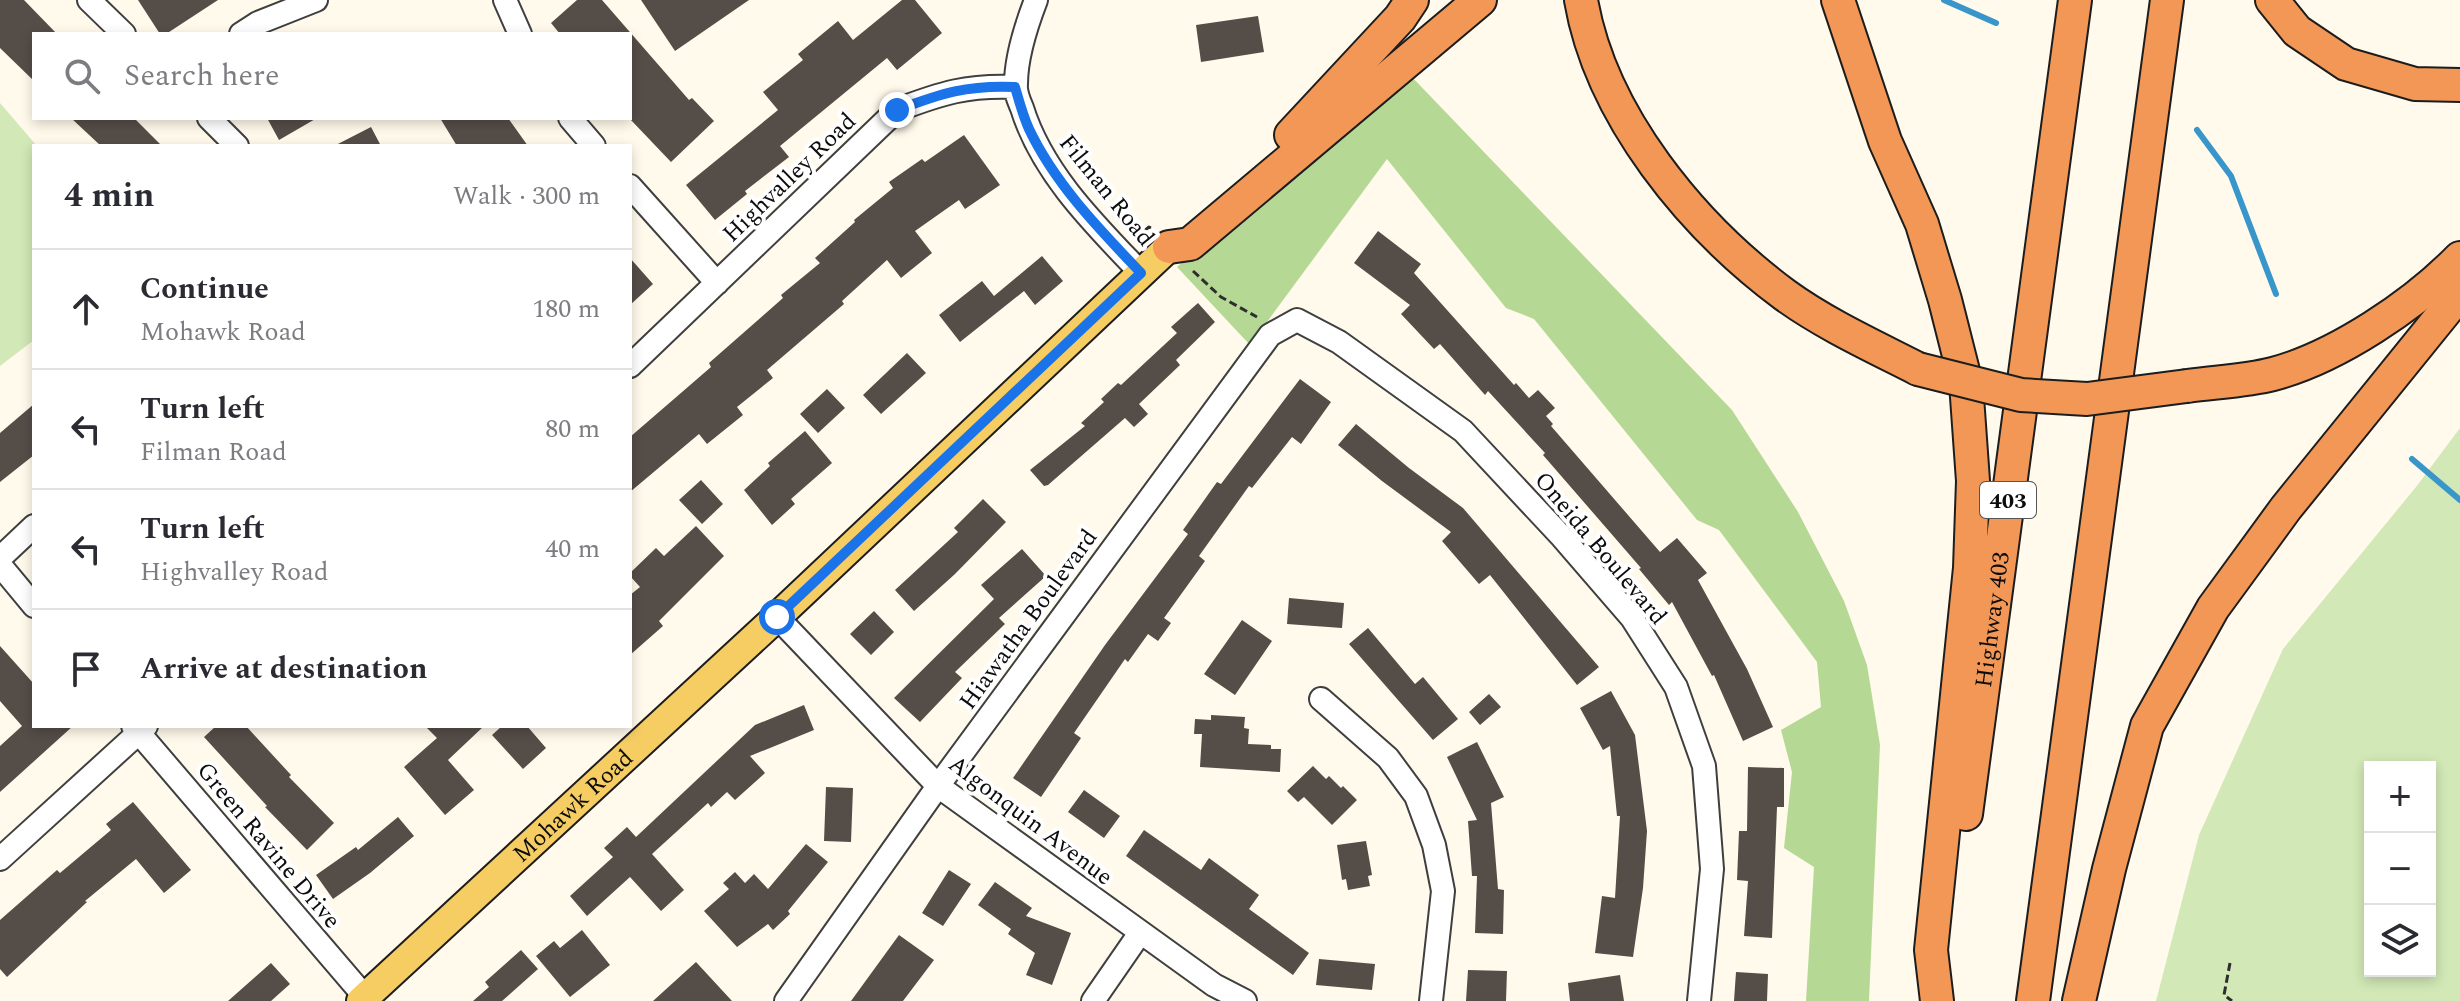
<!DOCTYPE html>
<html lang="en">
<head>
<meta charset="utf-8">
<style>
  body { margin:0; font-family:Spectral,serif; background:#f7f7f7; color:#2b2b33 }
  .controls { position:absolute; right:24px; bottom:24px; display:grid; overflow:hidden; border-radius:0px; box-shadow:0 4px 12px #0003 }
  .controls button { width:72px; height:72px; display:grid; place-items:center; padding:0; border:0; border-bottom:2px solid #e1e1e2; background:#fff; color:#2b2b33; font:40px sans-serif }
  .stop { position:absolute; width:24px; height:24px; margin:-18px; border:6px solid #1a73e8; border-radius:50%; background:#fff }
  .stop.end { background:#1a73e8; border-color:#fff; box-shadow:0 2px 8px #0008 }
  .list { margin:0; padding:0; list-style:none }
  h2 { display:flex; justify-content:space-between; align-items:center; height:104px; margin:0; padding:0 32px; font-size:34px }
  h2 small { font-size:26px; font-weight:400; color:#7c7c81 }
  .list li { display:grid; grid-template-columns:52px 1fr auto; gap:24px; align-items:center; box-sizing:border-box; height:120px; padding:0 32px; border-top:2px solid #e1e1e2 }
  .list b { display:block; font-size:30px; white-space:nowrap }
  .list p { margin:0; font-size:26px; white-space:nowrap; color:#7c7c81 }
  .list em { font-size:26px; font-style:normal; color:#7c7c81 }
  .icon { flex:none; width:44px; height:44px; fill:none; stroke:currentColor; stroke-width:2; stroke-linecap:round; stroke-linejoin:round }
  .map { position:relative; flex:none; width:2460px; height:1001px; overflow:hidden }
  .search { position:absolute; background:#fff; box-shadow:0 4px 12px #0003; left:32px; top:32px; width:600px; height:88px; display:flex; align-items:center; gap:20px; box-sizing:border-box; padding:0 28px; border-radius:0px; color:#7c7c81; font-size:30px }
  .panel { position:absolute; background:#fff; box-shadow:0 4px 12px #0003; left:32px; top:144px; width:600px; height:584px; border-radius:0px }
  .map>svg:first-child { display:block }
</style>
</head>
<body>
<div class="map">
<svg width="2460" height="1001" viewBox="0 0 2460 1001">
  <rect width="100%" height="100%" fill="#fffaeb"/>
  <path fill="#d2e8b6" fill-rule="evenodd" d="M0 103 37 146H34V340L0 366Z
    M2460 428V1001H2156L2199 835 2283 649 2416 487ZM2370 767H2430V971H2370Z"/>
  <path fill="#b6d895" d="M1409 74 1732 410 1798 512 1844 601 1867 665 1880 745 1869 1001H1806L1814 867 1784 848 1792 772 1781 730 1821 707 1817 662 1719 530 1697 520 1534 319 1506 308 1387 159 1250 345 1177 267Z"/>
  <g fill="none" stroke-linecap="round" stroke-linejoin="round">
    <path stroke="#3996cb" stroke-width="6" d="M1944 0 1996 23
      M2197 130 2231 176 2276 294
      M2412 459 2460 500"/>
  </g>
  <path fill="#544d48" d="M0 0H24L57 34H34V81L0 48Z
    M138 0H218L166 34H160Z
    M577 0H602L689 100 692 98 714 121 671 162 630 119V34H560L551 23Z
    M641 0H749L675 51Z
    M902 0H915L942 33 897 70 887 58 780 146 789 157 745 191 747 194 715 220 686 185 778 110 763 92 803 60 798 54 838 21 853 40Z
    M1258 16 1264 52 1201 62 1196 25Z
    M71 118H134L162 146H101Z
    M267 118H317L279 140Z
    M440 118H508L528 146H457Z
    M371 127 381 146H334Z
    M964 135 1000 185 965 209 959 200 915 231 932 253 901 278 887 260 842 301 844 304 767 370 773 378 737 407 743 415 707 444 699 434 630 492V437L711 367 709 363 783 298 781 295 820 263 815 258 855 222 854 220 893 188 889 182 922 159 925 162Z
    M1378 231 1421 264 1414 273 1514 385 1516 383 1529 398 1538 390 1555 408 1546 416 1553 424 1551 426 1660 552 1677 538 1707 573 1698 580 1747 669 1773 727 1743 741 1714 675 1712 676 1672 602 1669 605 1639 569 1641 568 1543 455 1545 453 1488 391 1485 395 1440 344 1434 349 1401 314 1410 305 1354 263Z
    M1042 256 1063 281 1035 305 1024 291 960 342 939 315 982 281 994 296Z
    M630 258 653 284 630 305Z
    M1198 303 1215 322 1176 360 1180 365 1139 404 1148 414 1134 427 1125 418 1048 485 1044 486 1030 470 1085 426 1081 423 1104 402 1101 399 1118 383 1121 385 1177 333 1171 327Z
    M907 353 926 373 881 414 863 395Z
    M1300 379 1331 402 1301 444 1292 437 1252 488 1249 486 1199 556 1205 561 1164 618 1171 623 1158 641 1148 634 1128 662 1125 659 1074 733 1081 738 1041 797 1013 778 1105 645 1188 534 1183 530 1217 482 1221 484Z
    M827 389 845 408 818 433 800 414Z
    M34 404V455L0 482V433Z
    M1356 424 1409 468 1463 508 1599 667 1577 685 1490 575 1479 584 1442 541 1451 532 1382 481 1338 445Z
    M805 431 832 463 791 499 795 504 772 525 744 490 770 466 768 463Z
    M701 480 723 504 702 524 679 500Z
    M983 499 1006 522 955 574 914 611 895 590 958 532 954 528Z
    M696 526 724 556 659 621 663 626 630 655V595L640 587 630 576V573L656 548 664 556Z
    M1022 549 1046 576 999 618 1005 624 955 672 962 678 920 722 894 698 994 599 981 585Z
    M1289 598 1344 603 1342 628 1287 624Z
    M874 611 894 632 871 655 850 634Z
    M1242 620 1272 641 1235 695 1204 674Z
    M1368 628 1415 684 1423 677 1458 719 1433 740 1349 644Z
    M0 646 34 684V726H73L0 792V746L22 726 0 701Z
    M1611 691 1635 735 1647 831 1643 888 1633 957 1595 953 1602 896 1615 898 1620 816H1617L1610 746 1603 750 1580 708Z
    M1489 694 1501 707 1480 725 1469 712Z
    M804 705 814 730 750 756 765 773 735 800 727 792 711 807 708 803 652 854 684 890 661 911 630 877 587 916 570 896 613 857 604 848 627 827 636 837 755 725Z
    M1211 715 1245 717 1244 728 1249 729 1248 744 1271 745V749H1281L1280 772 1200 767 1202 734H1194L1195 719 1211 720Z
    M216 726H246L291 775 289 777 334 823 307 850 265 807 267 806 204 737Z
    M425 726H484L448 760 474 790 445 815 404 767 437 738Z
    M502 726H527L546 748 523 769 492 735Z
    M1477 742 1504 797 1491 803 1498 889 1504 890 1503 934 1475 933 1477 876H1472L1468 821 1477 820 1447 757Z
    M1313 766 1326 779 1329 776 1341 788 1343 786 1357 800 1332 825 1304 797 1298 802 1287 791Z
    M1748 767 1784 768V807H1777L1772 938 1744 936 1748 881 1737 880 1739 831H1747Z
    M826 787 853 788 851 842 824 841Z
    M1084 790 1120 816 1104 838 1068 812Z
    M133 802 191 870 164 893 136 859 85 901 87 902 7 977 0 969V920L57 870 60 873 111 830 106 824Z
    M398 817 414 836 370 873 333 899 316 875 356 847 358 850Z
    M1144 830 1201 870 1209 858 1259 895 1249 909 1309 953 1293 975 1126 856Z
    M1366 841 1372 875 1368 876 1370 886 1348 890 1346 879 1342 880 1337 845Z
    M806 844 828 862 788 911 790 914 773 930 768 924 737 947 704 911 729 889 723 883 735 872 745 883 754 874 768 889Z
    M949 870 971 884 943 926 922 913Z
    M995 882 1032 908 1026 916 1071 933 1052 985 1026 975 1035 953 1008 934 1011 929 978 905Z
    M582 930 610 965 570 997 536 956 554 941 560 948Z
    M899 935 934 960 903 1001H851Z
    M521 950 538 969 502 1001H473L489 987 485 982Z
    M1319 959 1375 964 1372 990 1316 985Z
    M696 962 732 1001H653Z
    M271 963 290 984 271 1001H228Z
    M1468 970 1507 971 1506 1001H1466Z
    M1736 972 1768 974 1767 1001H1734Z
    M1620 975 1624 1001H1570L1568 983Z"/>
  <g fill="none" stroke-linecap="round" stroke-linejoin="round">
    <defs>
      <path id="minor" d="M89 0 124 34
        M505 0 520 34
        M1036 0C1026 26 1016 56 1016 84 1015 92 1019 101 1022 108 1042 173 1095 225 1141 273
        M241 34 258 23 316 0
        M209 118 237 146
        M570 118 594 146
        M630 186 717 283
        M630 366 897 110C942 93 967 85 1015 87
        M0 558 34 526
        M0 565 34 606
        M777 617 938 786 1214 985 1245 1001
        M1321 699 1388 758 1416 796 1434 845 1443 891 1431 1001
        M133 726 365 997
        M0 859 146 726
        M786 1001 938 786 1270 335 1297 320 1339 342 1463 431 1562 537 1632 618 1676 687 1704 766 1712 869 1699 1001
        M1093 1001 1140 933"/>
      <g id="major">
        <path id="s1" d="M361 1001 777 617 1169 247"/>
      </g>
      <g id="highway">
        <path d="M1581 0C1601 116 1692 226 1785 295 1825 324 1873 346 1918 369"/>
        <path d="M1838 0 1885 141 1922 224 1945 300 1966 383 1973 481 1970 568 1931 950 1937 1001"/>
        <path d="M2272 0 2297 31 2346 64 2415 84 2460 85"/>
        <path d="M1291 135 1400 18 1412 0"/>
        <path d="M1169 247 1190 244 1480 0"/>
        <path d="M2187 386C2215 382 2246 381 2273 374 2337 357 2414 305 2460 258"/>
        <path id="s2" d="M1966 814 2075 0"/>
        <path d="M2033 1001 2167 0"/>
        <path d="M2079 1001 2109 869 2147 726 2213 608 2286 508 2460 293"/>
      </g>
    </defs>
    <use href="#minor" stroke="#3f3f3f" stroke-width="26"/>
    <use href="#major" stroke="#1d1d1d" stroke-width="32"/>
    <use href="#highway" stroke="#1d1d1d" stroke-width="36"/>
    <path stroke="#2e2e2e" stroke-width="3" stroke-dasharray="8 4" stroke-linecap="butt" d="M1135 238 1149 227 1151 228
      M1193 271 1221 297 1257 317
      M2230 963 2224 995 2232 1001"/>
    <use href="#minor" stroke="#fff" stroke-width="22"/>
    <use href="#major" stroke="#f6cd63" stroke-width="28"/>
    <use href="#highway" stroke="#f29756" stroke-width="32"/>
    <defs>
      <path id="highway-bridge" d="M1918 369 2021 395 2087 399 2187 386"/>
    </defs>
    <use href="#highway-bridge" stroke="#1d1d1d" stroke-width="36" stroke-linecap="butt"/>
    <use href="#highway-bridge" stroke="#f29756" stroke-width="32"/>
  </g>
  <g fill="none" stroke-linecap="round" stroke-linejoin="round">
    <path stroke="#1a73e8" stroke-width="10" d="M777 617 1141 273C1100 230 1055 184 1029 129 1023 116 1019 101 1015 87 967 85 942 93 897 110"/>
  </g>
  <g text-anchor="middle" stroke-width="8" stroke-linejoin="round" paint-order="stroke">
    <rect fill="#fff" stroke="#555" stroke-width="2" x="1980" y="482" width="56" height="36" rx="6"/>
    <g font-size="22" font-weight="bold" fill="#0c0c0c">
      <text x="2008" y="508">403</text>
    </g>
    <g font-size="24" fill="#0c0c0c" stroke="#fff">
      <text transform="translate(789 177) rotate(-44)" y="8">Highvalley Road</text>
      <text transform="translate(1107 190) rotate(51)" y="8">Filman Road</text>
      <text transform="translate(1601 548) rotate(50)" y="8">Oneida Boulevard</text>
      <text transform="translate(1028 619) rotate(-54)" y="8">Hiawatha Boulevard</text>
      <text dy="8" stroke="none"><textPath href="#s2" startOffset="196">Highway 403</textPath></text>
      <text dy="8" stroke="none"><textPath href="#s1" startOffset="288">Mohawk Road</textPath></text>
      <text transform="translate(1031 820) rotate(37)" y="8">Algonquin Avenue</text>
      <text transform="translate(269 845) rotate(50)" y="8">Green Ravine Drive</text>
    </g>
  </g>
</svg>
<div class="controls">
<button>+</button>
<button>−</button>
<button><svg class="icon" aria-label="layers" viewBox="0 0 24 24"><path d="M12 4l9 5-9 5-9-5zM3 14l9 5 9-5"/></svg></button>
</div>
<div class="stop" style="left:777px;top:617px"></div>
<div class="stop end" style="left:897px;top:110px"></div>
<div class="search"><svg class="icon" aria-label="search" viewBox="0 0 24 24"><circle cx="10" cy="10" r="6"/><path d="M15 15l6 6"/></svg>Search here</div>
<section class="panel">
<h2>4 min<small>Walk · 300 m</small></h2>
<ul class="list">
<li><svg class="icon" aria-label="ahead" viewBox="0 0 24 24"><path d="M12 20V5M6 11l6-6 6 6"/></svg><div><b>Continue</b><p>Mohawk Road</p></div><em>180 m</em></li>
<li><svg class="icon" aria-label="left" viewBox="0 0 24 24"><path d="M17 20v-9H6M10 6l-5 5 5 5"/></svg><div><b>Turn left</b><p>Filman Road</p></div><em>80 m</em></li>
<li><svg class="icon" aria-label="left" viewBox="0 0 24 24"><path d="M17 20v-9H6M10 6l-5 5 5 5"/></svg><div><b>Turn left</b><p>Highvalley Road</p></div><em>40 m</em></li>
<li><svg class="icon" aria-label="arrive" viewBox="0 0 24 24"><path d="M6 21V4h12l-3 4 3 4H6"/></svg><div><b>Arrive at destination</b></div></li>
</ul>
</section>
</div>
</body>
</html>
